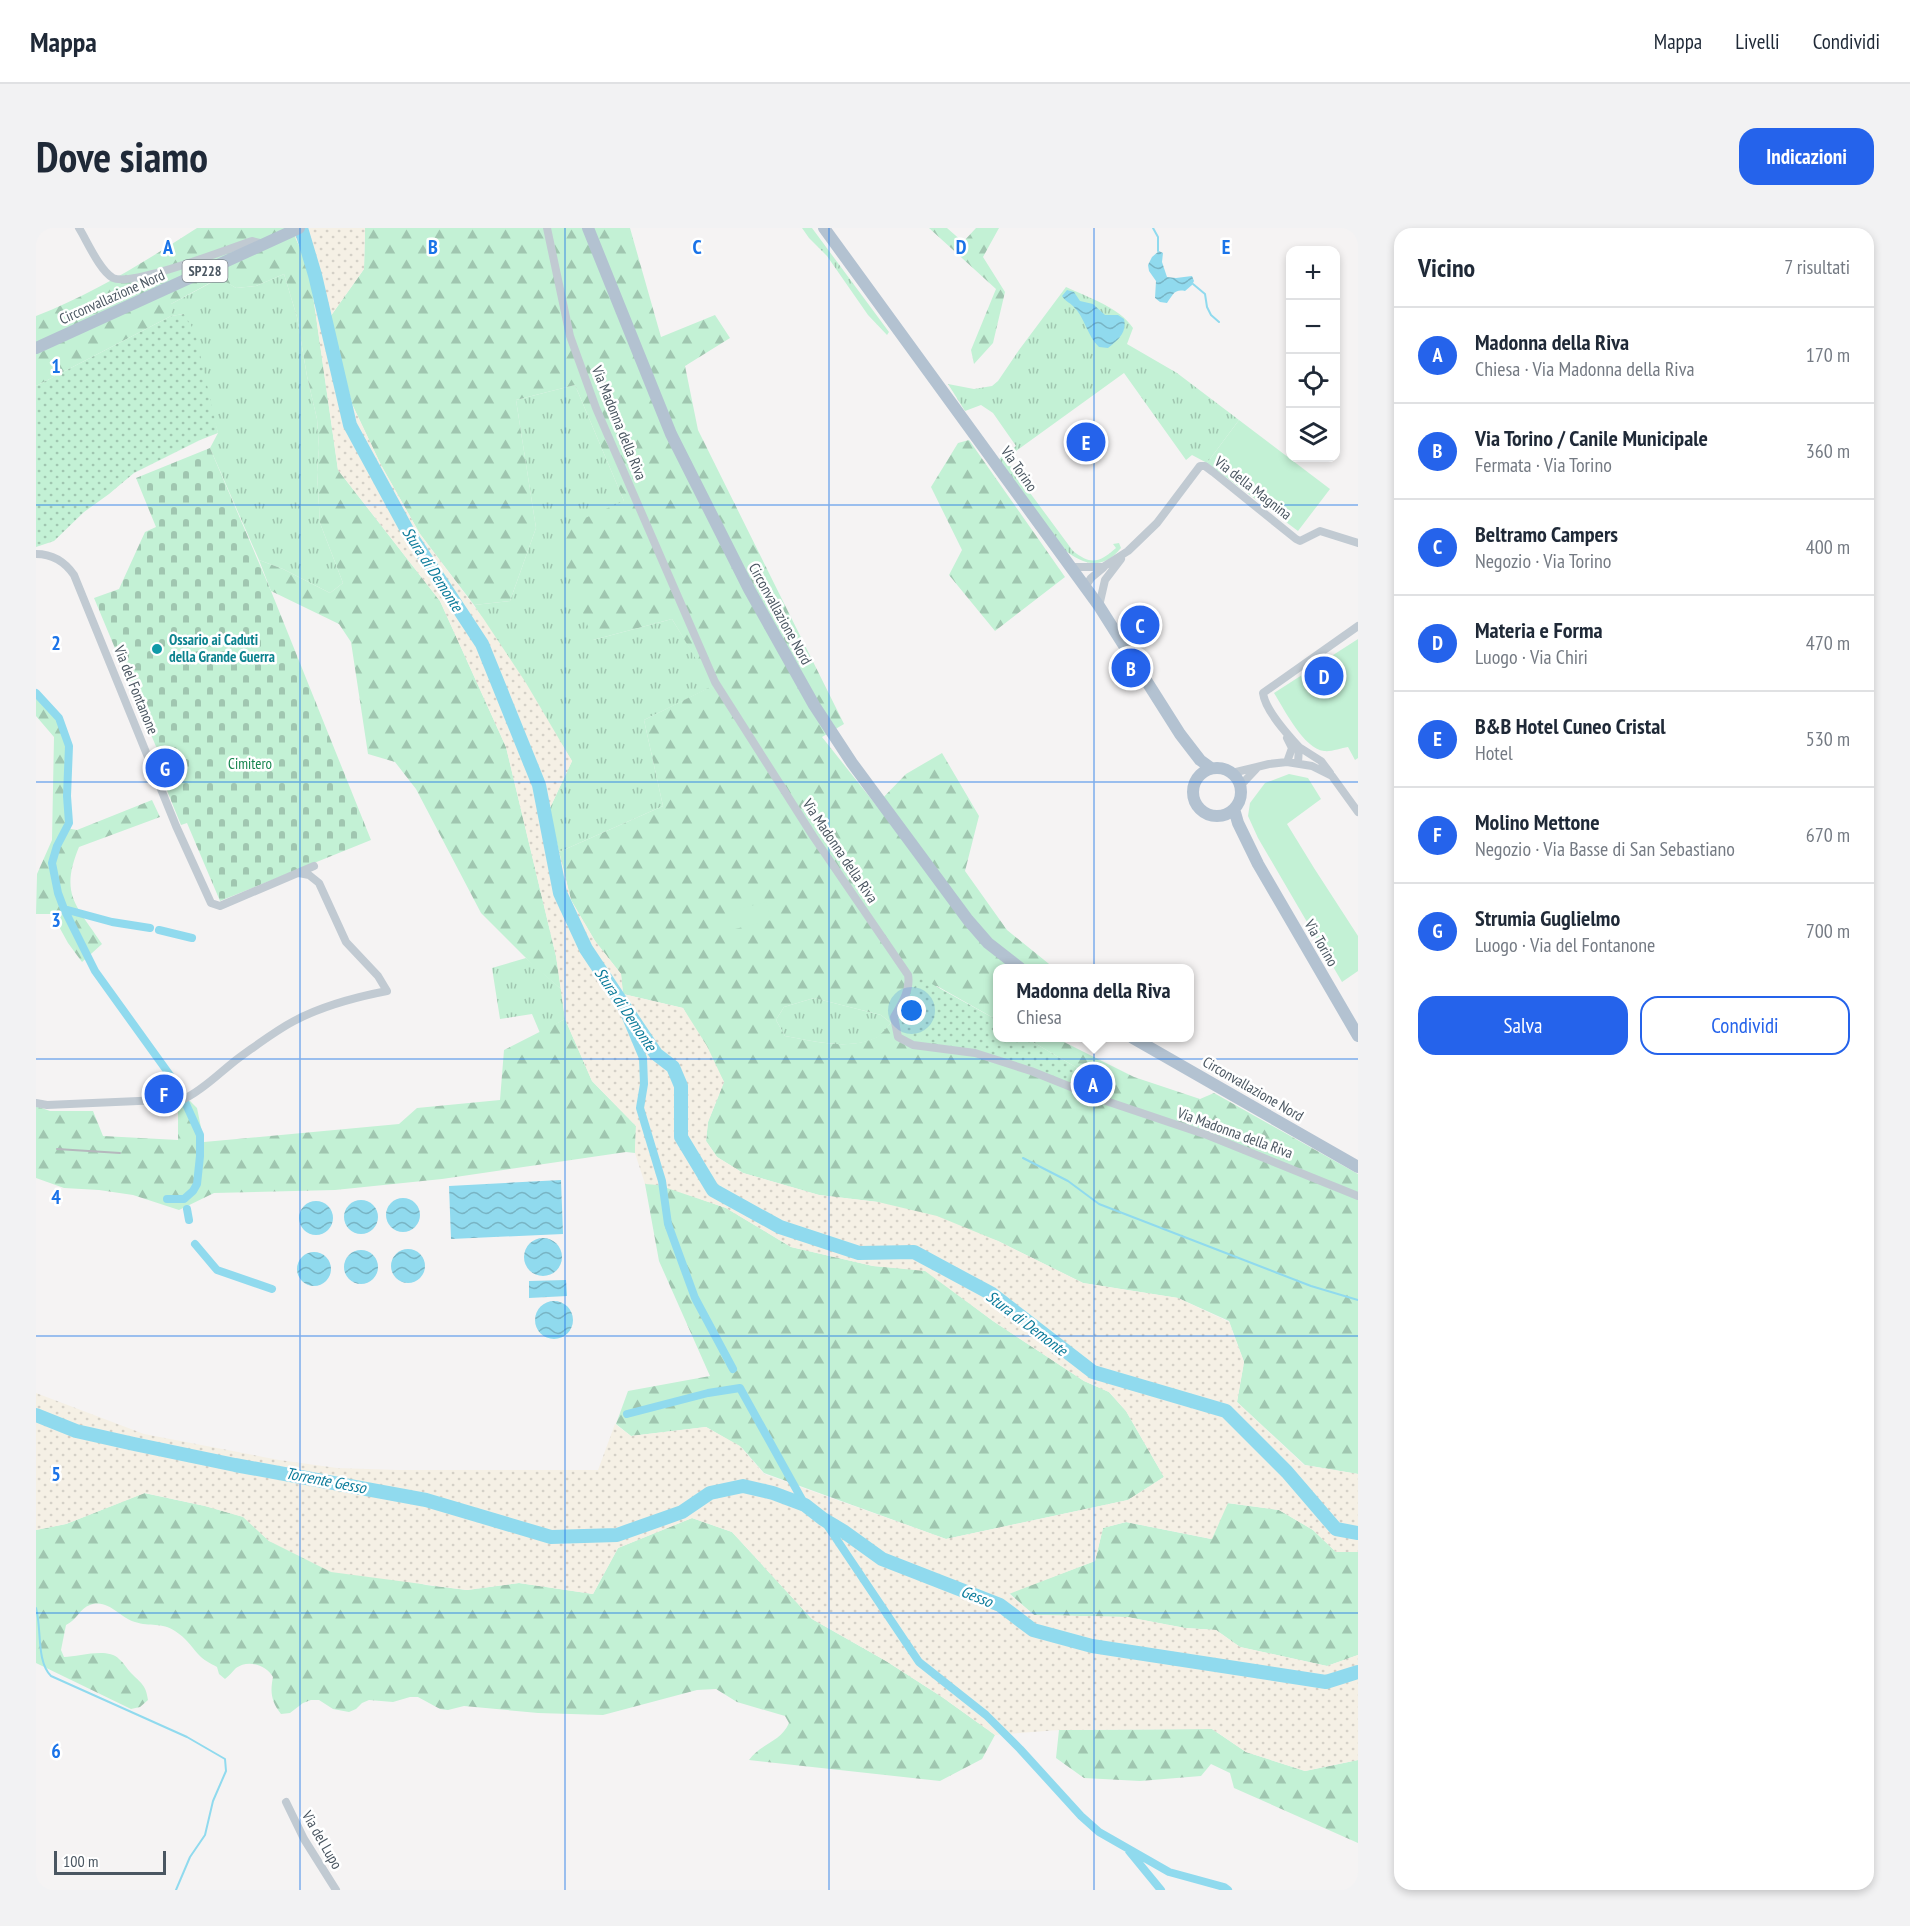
<!DOCTYPE html>
<html lang="it">
<head>
<meta charset="utf-8">
<style>
  body { margin:0; font-family:"PT Sans Narrow",sans-serif; background:#f2f2f3; color:#1f2937 }
  .controls { position:absolute; right:18px; top:18px; display:grid; overflow:hidden; border-radius:12px; box-shadow:0 3px 9px #0003 }
  .controls button { width:54px; height:54px; display:grid; place-items:center; padding:0; border:0; border-bottom:2px solid #e0e1e3; background:#fff; color:#1f2937; font:30px sans-serif }
  .scale { position:absolute; left:18px; bottom:15px; width:112px; box-sizing:border-box; padding-left:6px; border:3px solid #4a5661; border-top:0; font-size:16px; line-height:21px; white-space:nowrap; color:#4a5661; -webkit-text-stroke:4px #fff; paint-order:stroke }
  .you { position:absolute; left:876px; top:783px; width:21px; height:21px; margin:-15px; border:4px solid #fff; border-radius:50%; background:#1a73e8; box-shadow:0 0 0 9px #1a73e833 }
  .badge { display:grid; place-items:center; width:39px; height:39px; border-radius:50%; background:#2563eb; color:#fff; font-size:20px; font-weight:700 }
  .pin { position:absolute; translate:-50% -50%; border:3px solid #fff; box-shadow:0 2px 6px #0006 }
  .popup { position:absolute; left:957px; top:736px; width:201px; height:78px; box-sizing:border-box; display:grid; place-content:center; border-radius:12px; background:#fff; filter:drop-shadow(0 2px 4px #0005); font-size:20px; white-space:nowrap; color:#747a83 }
  .popup b { font-size:22px; color:#1f2937 }
  .popup::after { content:''; position:absolute; left:50%; top:100%; margin-left:-12px; border:12px solid transparent; border-top-color:#fff }
  .list { margin:0; padding:0; list-style:none }
  h2 { display:flex; justify-content:space-between; align-items:center; height:78px; margin:0; padding:0 24px; font-size:26px }
  h2 small { font-size:20px; font-weight:400; color:#747a83 }
  .list li { display:grid; grid-template-columns:39px 1fr auto; gap:18px; align-items:center; box-sizing:border-box; height:96px; padding:0 24px; border-top:2px solid #e0e1e3 }
  .list b { display:block; font-size:22px; white-space:nowrap }
  .list p { margin:0; font-size:20px; white-space:nowrap; color:#747a83 }
  .list em { font-size:20px; font-style:normal; color:#747a83 }
  .actions { display:flex; gap:12px; padding:18px 24px }
  .actions a { flex:1; padding:14px 0; border:2px solid #2563eb; border-radius:18px; text-align:center; font-size:21px; color:#2563eb }
  .actions .main { background:#2563eb; color:#fff }
  .icon { flex:none; width:33px; height:33px; fill:none; stroke:currentColor; stroke-width:2; stroke-linecap:round; stroke-linejoin:round }
  .map { position:relative; flex:none; width:1322px; height:1662px; overflow:hidden; border-radius:18px }
  header { display:flex; align-items:center; gap:36px; box-sizing:border-box; height:84px; padding:0 30px; background:#fff; border-bottom:2px solid #e0e1e3 }
  header strong { font-size:28px }
  nav { display:flex; gap:33px; margin-inline-start:auto; font-size:21px }
  .intro { display:flex; align-items:center; justify-content:space-between; box-sizing:border-box; height:144px; padding:0 36px }
  h1 { margin:0; font-size:42px }
  .button { padding:15px 27px; border-radius:18px; background:#2563eb; color:#fff; font-size:21px; font-weight:700 }
  main { display:flex; gap:36px; padding:0 36px }
  aside { flex:1; background:#fff; border-radius:18px; box-shadow:0 3px 9px #0003 }
  .map>svg:first-child { display:block }
</style>
</head>
<body>
<header>
<strong>Mappa</strong>
<nav><a>Mappa</a><a>Livelli</a><a>Condividi</a></nav>
</header>
<div class="intro"><h1>Dove siamo</h1><a class="button">Indicazioni</a></div>
<main>
<div class="map">
<svg width="1322" height="1662" viewBox="0 0 1322 1662">
  <defs>
    <pattern id="grass-tufts" width="24" height="20" patternUnits="userSpaceOnUse" patternTransform="scale(1.5)"><rect width="24" height="20" fill="#c3f1d5"/><path d="M3 7l-1-3M5 7V3M7 7l1-3M15 17l-1-3M17 17v-4M19 17l1-3" fill="none" stroke="#a0c6b0"/></pattern>
    <pattern id="forest-firs" width="22" height="20" patternUnits="userSpaceOnUse" patternTransform="scale(1.5)"><rect width="22" height="20" fill="#c3f1d5"/><path d="M5 1l3.5 6h-7zM16 11l3.5 6h-7z" fill="#a0c6b0"/></pattern>
    <pattern id="sand-dots" width="8" height="8" patternUnits="userSpaceOnUse" patternTransform="scale(1.5)"><rect width="8" height="8" fill="#f5f0e5"/><path d="M2 2h.1M6 6h.1" fill="none" stroke="#d4d0c7" stroke-width="1.8" stroke-linecap="round"/></pattern>
    <pattern id="cemetery-stones" width="16" height="16" patternUnits="userSpaceOnUse" patternTransform="scale(1.5)"><rect width="16" height="16" fill="#c3f1d5"/><path d="M2 7V4a2 2 0 0 1 4 0v3zM10 15v-3a2 2 0 0 1 4 0v3z" fill="#a0c6b0"/></pattern>
    <pattern id="garden-dots" width="8" height="8" patternUnits="userSpaceOnUse" patternTransform="scale(1.5)"><rect width="8" height="8" fill="#c3f1d5"/><path d="M2 2h.1M6 6h.1" fill="none" stroke="#a0c6b0" stroke-width="1.8" stroke-linecap="round"/></pattern>
    <pattern id="water-waves" width="16" height="10" patternUnits="userSpaceOnUse" patternTransform="scale(1.5)"><rect width="16" height="10" fill="#90daee"/><path d="M0 5q4-4 8 0t8 0" fill="none" stroke="#78b4c4"/></pattern>
  </defs>
  <rect width="100%" height="100%" fill="#f5f3f3"/>
  <path fill="url(#grass-tufts)" d="M766 0H776L853 104 851 107 832 87 791 28 773 10Z
    M248 46 261 89 271 148 281 191 283 220 281 244 284 295 307 355 294 365 247 341 223 332 174 220 182 205 148 86 135 88V76L184 50 200 60 220 58Z
    M1030 59C1053 70 1083 79 1097 100L1091 116 1141 145 1203 192 1171 235 1156 227 1150 232 1088 145 969 231 1037 323C1055 337 1063 335 1080 320L1077 316 1083 315 1085 320C1066 343 1048 337 1027 321L962 232 980 218 957 185 945 177 929 183 912 156 938 161 956 158 962 153 983 122Z
    M539 157 588 273 557 412 636 391 677 458 608 492 627 578 523 624 513 582 536 533 438 377 474 373 500 300 480 172Z
    M490 730 525 761 529 791 504 805 496 786 464 791 456 740Z
    M778 770 845 787 855 795C851 799 847 806 842 809 815 823 777 813 749 808L740 792 748 779Z"/>
  <path fill="url(#forest-firs)" fill-rule="evenodd" d="M161 0H255L273 39 302 242 404 373 470 519 520 728 525 761 498 738 445 685 380 561 359 534 332 526 315 414 303 396 235 363 223 332 247 341 294 365 307 355 284 295 281 244 283 220 281 191 271 148 261 89 248 46 220 58 200 60 183 50 135 76V88L0 158V88C57 66 110 33 161 0Z
    M329 0H594L625 109 679 87 694 110 649 138 662 202 808 496 786 509 840 577 870 546 906 525 943 588 929 643 971 702 1018 740H961V792L901 758 861 787 1043 841 990 810H1020L1098 849 1164 871 1178 865 1322 946V1246L1269 1237 1201 1174 1208 1134 1193 1093 1142 1070 1047 1055 962 1013 842 974 783 967 707 945 681 929 670 913 672 894 688 854 647 780 587 766 585 746 559 713 535 672 523 624 627 578 608 492 676 458 636 391 557 412 517 304 588 273 539 157 480 172 500 300 474 373 438 377 384 306 345 237 316 176 294 89 328 41ZM778 770 845 787 855 795C851 799 846 806 841 809 813 823 778 813 749 808L740 792 748 779Z
    M893 0H911L927 14 940 0H963L947 29 969 64 957 115 938 136 935 122 960 61Z
    M933 212 1029 349 959 403 913 347 926 322 895 259 922 215Z
    M0 468 22 493 31 518 30 600 41 602 116 572 124 589 43 619C23 667 41 678 66 716L46 734 32 715 16 686H0L1 646 16 612 18 509 0 488Z
    M529 791 556 853 600 898 599 925 590 924 406 951 299 962 178 965 143 982 97 967 63 962 28 960 0 950V878L14 883H57L67 908 142 912V875L154 873 161 880 168 914 363 896 381 880 464 872 468 822Z
    M609 956H622L690 980 755 1019 837 1038 889 1042 957 1093 1048 1153 1073 1164 1090 1183 1128 1249 1092 1272 910 1311 728 1245 706 1220 670 1199 595 1208 580 1196 592 1163 674 1148 623 1033Z
    M108 1265 169 1278 208 1289 233 1313 390 1357 431 1362 483 1355 557 1366 582 1320 656 1290 696 1304 776 1391 850 1433 906 1469 959 1507 946 1531 904 1553 713 1532C724 1516 745 1514 753 1495L749 1488 701 1474 680 1461 661 1462 567 1487 502 1485 428 1478 412 1482 404 1481 382 1469H374L357 1474 333 1472 326 1475 320 1481 313 1484 297 1481 283 1472H275L267 1475 254 1485 245 1486C235 1473 234 1464 237 1449 230 1437 212 1431 200 1440 196 1444 193 1448 189 1451L183 1446 181 1439C174 1435 167 1432 162 1426 154 1417 150 1410 139 1403 126 1394 114 1399 99 1394 84 1390 72 1370 54 1377 44 1380 41 1392 30 1397L25 1422 28 1429C43 1429 71 1419 83 1431 88 1435 91 1441 95 1445 105 1455 110 1457 112 1472L104 1479 95 1481 0 1435V1302L30 1296Z
    M1191 1275 1243 1282 1277 1302 1300 1324H1322V1427L1291 1438 1204 1419 1180 1402 1149 1400 1091 1389 998 1387 973 1365 1059 1333 1067 1300 1090 1294 1175 1311Z
    M1176 1501 1210 1524 1269 1543 1322 1532V1615L1198 1560 1194 1545 1175 1536 1165 1548 1104 1553 1048 1550 1020 1530 1023 1502Z"/>
  <path fill="url(#sand-dots)" d="M255 0H329L328 41 294 89 316 176 345 237 384 306 447 390 490 455 536 533 513 582 535 672 559 713 585 746 587 766 647 780 671 818 688 854 672 894 670 913 681 929 707 945 783 967 842 974 901 988 962 1013 1047 1055 1142 1070 1193 1094 1208 1134 1201 1174 1268 1237 1322 1246V1324H1300L1277 1302 1243 1282 1192 1275 1176 1311 1090 1294 1067 1300 1059 1333 973 1366 998 1387 1091 1389 1149 1400 1180 1402 1204 1419 1291 1438 1322 1427V1532L1269 1543 1210 1524 1176 1501 1023 1502 959 1507 906 1469 850 1433 776 1391 696 1304 656 1290 582 1320 557 1366 483 1355 431 1362 295 1344 233 1313 207 1289 169 1278 109 1265 30 1296 0 1302V1165L108 1206 243 1232 301 1240 362 1242H562L579 1196 595 1208 670 1199 704 1218 728 1246 910 1311 1092 1272 1128 1249 1090 1183 1073 1164 1048 1153 957 1093 889 1043 837 1038 755 1019 690 980 622 957 609 956 599 925 600 898 556 853 529 791 520 728 470 519 404 373 302 242 273 40Z"/>
  <path fill="url(#cemetery-stones)" d="M174 220 235 363 335 612 184 673 151 595 145 597 123 543 129 540 58 370 83 361 109 304 120 299 100 250Z"/>
  <path fill="#c3f1d5" d="M1203 192 1294 261 1262 303 1171 235Z
    M1322 411V530L1319 532 1312 519C1305 520 1295 524 1288 523 1268 521 1248 481 1238 465Z
    M1253 546 1272 550 1285 571 1251 596 1278 640 1322 708V743L1306 754 1222 610 1212 588 1214 575 1229 555Z
    M730 674 735 692 695 702 690 684Z"/>
  <path fill="url(#garden-dots)" d="M148 86 159 104 182 205 164 212 98 245 73 266 48 284 18 313 0 319V158L135 88Z
    M885 750 961 792V810H990L1043 841 1036 857 921 820 892 814 862 802 861 787 873 766Z"/>
  <path fill="url(#water-waves)" d="M1123 23 1127 25 1126 34 1131 49 1140 50 1156 48 1158 53 1156 57 1149 63C1138 61 1137 67 1131 75L1124 74 1119 70 1120 53 1113 43 1112 37 1116 29Z
    M1031 62 1038 64 1044 73 1057 76 1069 87H1082L1088 91C1091 105 1082 112 1072 120L1063 119C1051 108 1049 89 1037 78 1033 74 1030 74 1026 68Z
    M525 952 527 1006 415 1011 413 958Z
    M350 987a17 17 0 1 1 34 0a17 17 0 1 1-34 0Z
    M308 989a17 17 0 1 1 34 0a17 17 0 1 1-34 0Z
    M263 990a17 17 0 1 1 34 0a17 17 0 1 1-34 0Z
    M488 1029a19 19 0 1 1 38 0a19 19 0 1 1-38 0Z
    M355 1038a17 17 0 1 1 34 0a17 17 0 1 1-34 0Z
    M308 1039a17 17 0 1 1 34 0a17 17 0 1 1-34 0Z
    M261 1041a17 17 0 1 1 34 0a17 17 0 1 1-34 0Z
    M530 1052 531 1068 493 1070V1053Z
    M499 1092a19 19 0 1 1 38 0a19 19 0 1 1-38 0Z"/>
  <g fill="none" stroke-linecap="round" stroke-linejoin="round">
    <path stroke="#90daee" stroke-width="2" d="M1117 0 1122 9V23
      M1157 56 1169 66 1171 79 1175 87 1183 94
      M987 930 1032 953 1063 976 1275 1058 1322 1072
      M0 1380C6 1401 0 1433 15 1448L151 1509 189 1531 190 1543 177 1573 169 1607 154 1629 140 1662"/>
    <path stroke="#90daee" stroke-width="8" d="M0 465 23 490 33 518 31 568 33 595 21 618 16 635 22 665 28 681 76 694 114 700
      M28 681 59 743 136 850
      M123 702 156 710
      M578 761 607 830 608 856 604 880 626 953 632 996 659 1070 697 1141
      M131 971H148L157 963 161 956 164 928V907L149 874
      M151 981 153 992
      M159 1016 181 1042 236 1061
      M591 1186 672 1165 704 1160 769 1277
      M787 1291 883 1434 950 1487 984 1521 1045 1588 1063 1604 1133 1644 1188 1659 1192 1662
      M1093 1623 1125 1662"/>
    <path stroke="#90daee" stroke-width="14" d="M265 0 279 47 314 197 371 302 446 416 503 557 524 665 550 721 620 826 637 839 645 858V909L677 962 744 999 823 1025 878 1024 956 1066 1057 1144 1190 1183 1251 1244 1300 1301 1322 1305
      M0 1187 40 1203 98 1216 199 1237 390 1272 515 1309 581 1307 646 1284 674 1265 707 1258 737 1265 769 1277 787 1291 807 1303 846 1331 964 1377 997 1402 1056 1418 1290 1454 1322 1444"/>
    <path stroke="#c1cad2" stroke-width="8" d="M43 0C51 13 64 43 77 50 96 59 191 21 216 13L228 16
      M511 0 534 108 560 180 679 454 777 608 872 747C875 762 865 777 858 789L862 809 877 817 939 825 995 843 1070 873 1171 907 1322 968
      M0 326C16 326 29 334 38 347L140 598 175 675 184 678 278 638
      M1034 339H1067L1092 323 1121 295 1164 238H1169L1177 244 1260 311 1264 313 1284 303 1322 315
      M1049 359 1055 350 1067 340
      M1063 378 1069 352 1085 331
      M1263 519 1285 533 1294 545
      M1251 534 1256 520 1251 510
      M1262 535 1263 519C1251 506 1229 482 1227 465L1322 398
      M1196 545 1233 536 1251 534 1276 538 1296 548 1322 584
      M1204 558 1220 541
      M0 875 11 877 148 871C169 861 185 843 204 829 221 817 239 803 258 793 286 778 320 769 351 763L342 748 310 714 283 655 273 647 263 645
      M250 1574 268 1611 300 1662"/>
    <path stroke="#b3c2d1" stroke-width="12" d="M552 0 635 206 713 361 778 477 816 535 932 692 952 715 984 740
      M788 0 1063 378 1144 506 1164 532 1175 540
      M0 120 263 0
      M1157 564a24 24 0 1 1 48 0a24 24 0 1 1-48 0Z
      M1198 581 1202 595 1222 636 1322 808
      M1097 810 1322 939"/>
    <path stroke="#b5b8bd" stroke-width="2" d="M21 921 84 925"/>
  </g>
  <path fill="none" stroke="#1a73e8" stroke-width="1.5" stroke-opacity="0.55" d="M264 0V1662M529 0V1662M793 0V1662M1058 0V1662M0 277H1322M0 554H1322M0 831H1322M0 1108H1322M0 1385H1322"/>
  <circle fill="#0f9aa8" stroke="#fff" stroke-width="2" cx="121" cy="421" r="6"/>
  <g text-anchor="middle" stroke-width="5" stroke-linejoin="round" paint-order="stroke">
    <rect fill="#fff" stroke="#808990" stroke-width="1.5" x="146.5" y="32" width="45" height="22" rx="4.5"/>
    <g font-size="14" font-weight="bold" fill="#4a5661">
      <text x="169" y="48">SP228</text>
    </g>
    <g font-size="15" fill="#4a5661" stroke="#fff">
      <text transform="translate(76 69) rotate(-24)" y="5">Circonvallazione Nord</text>
      <text transform="translate(583 195) rotate(68)" y="5">Via Madonna della Riva</text>
      <text transform="translate(983 241) rotate(55)" y="5">Via Torino</text>
      <text transform="translate(1217 260) rotate(38)" y="5">Via della Magnina</text>
      <text transform="translate(744 386) rotate(61)" y="5">Circonvallazione Nord</text>
      <text transform="translate(100 462) rotate(68)" y="5">Via del Fontanone</text>
      <text transform="translate(804 623) rotate(56)" y="5">Via Madonna della Riva</text>
      <text transform="translate(1285 715) rotate(60)" y="5">Via Torino</text>
      <text transform="translate(1217 861) rotate(30)" y="5">Circonvallazione Nord</text>
      <text transform="translate(1199 905) rotate(20)" y="5">Via Madonna della Riva</text>
      <text transform="translate(286 1612) rotate(60)" y="5">Via del Lupo</text>
    </g>
    <g font-size="15" font-weight="bold" fill="#0d838f" stroke="#fff" text-anchor="start">
      <text x="133" y="417">Ossario ai Caduti<tspan x="133" dy="17">della Grande Guerra</tspan></text>
    </g>
    <g font-size="15" fill="#17864f" stroke="#fff">
      <text x="214" y="541">Cimitero</text>
    </g>
    <g font-size="16" font-style="italic" fill="#0c7c9b" stroke="#fff">
      <text transform="translate(397 341) rotate(57)" y="6">Stura di Demonte</text>
      <text transform="translate(590 781) rotate(56)" y="6">Stura di Demonte</text>
      <text transform="translate(991 1095) rotate(37)" y="6">Stura di Demonte</text>
      <text transform="translate(290 1252) rotate(11)" y="6">Torrente Gesso</text>
      <text transform="translate(941 1368) rotate(22)" y="6">Gesso</text>
    </g>
  </g>
  <g font-size="20" text-anchor="middle" font-weight="bold" fill="#1a73e8" stroke="#fff" stroke-width="5" stroke-linejoin="round" paint-order="stroke">
    <text x="132" y="26">A</text>
    <text x="397" y="26">B</text>
    <text x="661" y="26">C</text>
    <text x="925" y="26">D</text>
    <text x="1190" y="26">E</text>
    <text x="20" y="145">1</text>
    <text x="20" y="422">2</text>
    <text x="20" y="699">3</text>
    <text x="20" y="976">4</text>
    <text x="20" y="1253">5</text>
    <text x="20" y="1530">6</text>
  </g>
</svg>
<div class="controls">
<button>+</button>
<button>−</button>
<button><svg class="icon" aria-label="locate" viewBox="0 0 24 24"><circle cx="12" cy="12" r="6"/><path d="M12 2v4M12 18v4M2 12h4M18 12h4"/></svg></button>
<button><svg class="icon" aria-label="layers" viewBox="0 0 24 24"><path d="M12 4l9 5-9 5-9-5zM3 14l9 5 9-5"/></svg></button>
</div>
<div class="scale">100 m</div>
<div class="you"></div>
<div class="pin badge" style="left:1057px;top:856px">A</div>
<div class="popup"><b>Madonna della Riva</b>Chiesa</div>
<div class="pin badge" style="left:1095px;top:440px">B</div>
<div class="pin badge" style="left:1104px;top:397px">C</div>
<div class="pin badge" style="left:1288px;top:448px">D</div>
<div class="pin badge" style="left:1050px;top:214px">E</div>
<div class="pin badge" style="left:128px;top:866px">F</div>
<div class="pin badge" style="left:129px;top:540px">G</div>
</div>
<aside>
<h2>Vicino<small>7 risultati</small></h2>
<ul class="list">
<li><span class="badge">A</span><div><b>Madonna della Riva</b><p>Chiesa · Via Madonna della Riva</p></div><em>170 m</em></li>
<li><span class="badge">B</span><div><b>Via Torino / Canile Municipale</b><p>Fermata · Via Torino</p></div><em>360 m</em></li>
<li><span class="badge">C</span><div><b>Beltramo Campers</b><p>Negozio · Via Torino</p></div><em>400 m</em></li>
<li><span class="badge">D</span><div><b>Materia e Forma</b><p>Luogo · Via Chiri</p></div><em>470 m</em></li>
<li><span class="badge">E</span><div><b>B&amp;B Hotel Cuneo Cristal</b><p>Hotel</p></div><em>530 m</em></li>
<li><span class="badge">F</span><div><b>Molino Mettone</b><p>Negozio · Via Basse di San Sebastiano</p></div><em>670 m</em></li>
<li><span class="badge">G</span><div><b>Strumia Guglielmo</b><p>Luogo · Via del Fontanone</p></div><em>700 m</em></li>
</ul>
<div class="actions"><a class="main">Salva</a><a>Condividi</a></div>
</aside>
</main>
</body>
</html>
